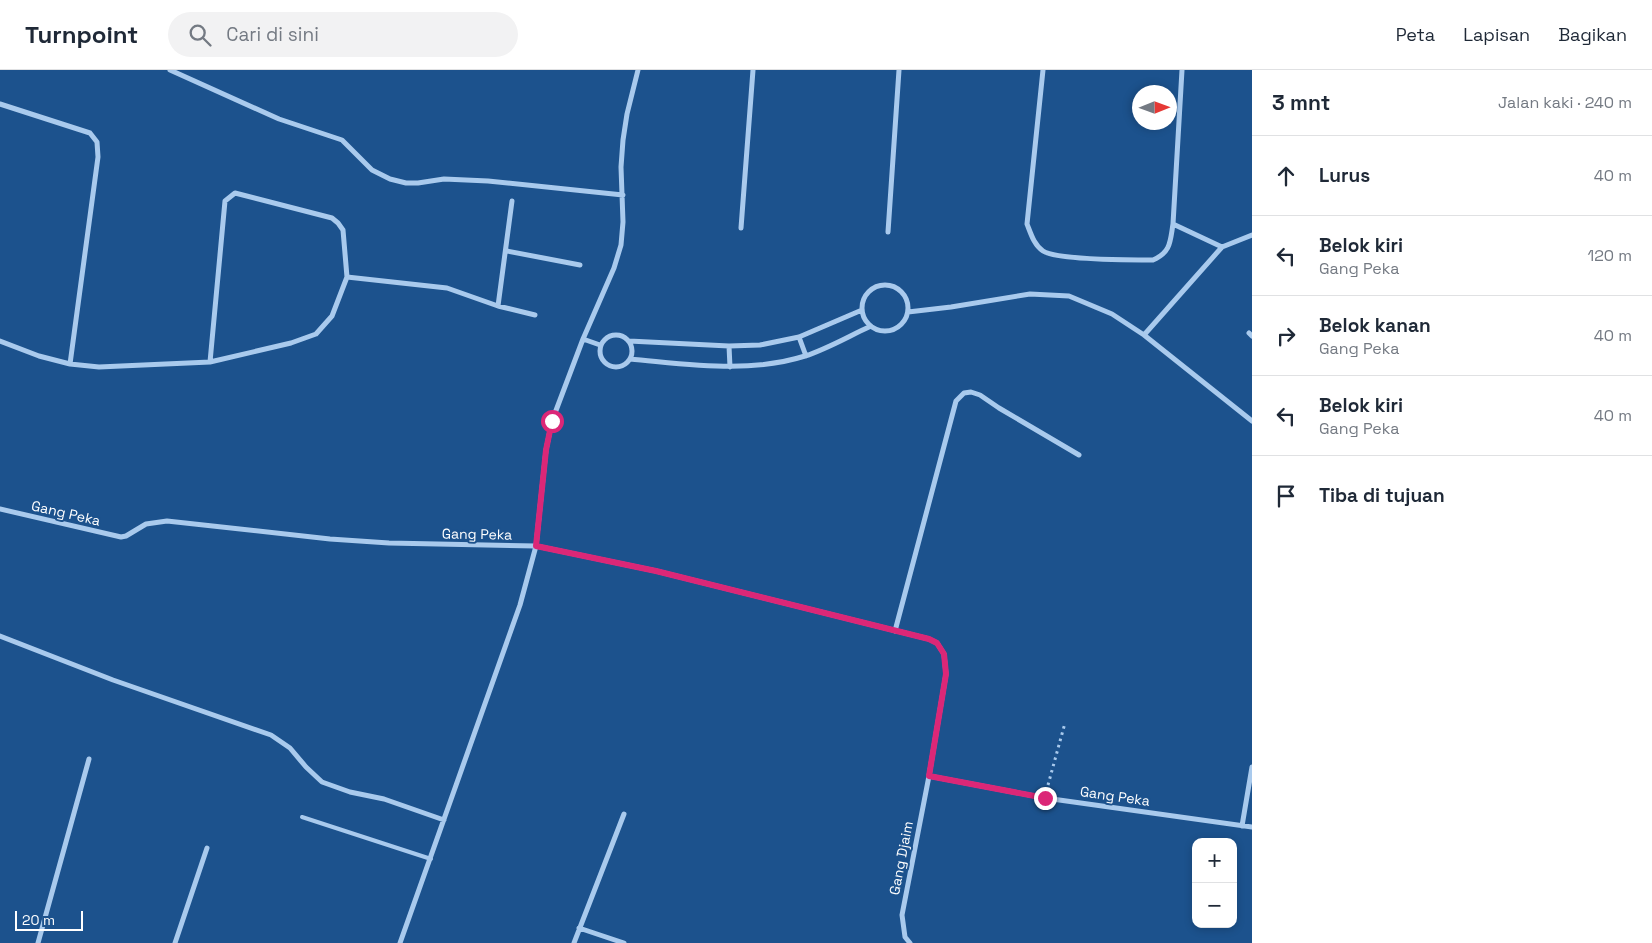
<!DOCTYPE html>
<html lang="id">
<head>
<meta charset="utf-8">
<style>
  body { margin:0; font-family:"Space Grotesk",sans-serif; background:#f2f2f3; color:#1f2937 }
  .controls { position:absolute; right:15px; bottom:15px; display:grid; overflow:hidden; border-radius:10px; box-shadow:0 2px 8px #0003 }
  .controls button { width:45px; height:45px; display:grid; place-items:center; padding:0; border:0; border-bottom:1px solid #e0e1e3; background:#fff; color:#1f2937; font:25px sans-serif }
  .compass { position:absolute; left:1132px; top:15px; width:45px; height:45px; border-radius:50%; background:#fff; box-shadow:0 2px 8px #0003; rotate:89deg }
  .scale { position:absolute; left:15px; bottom:12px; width:68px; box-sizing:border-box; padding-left:5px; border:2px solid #fff; border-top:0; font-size:14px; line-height:18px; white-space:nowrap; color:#fff; -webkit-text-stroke:4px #1c528d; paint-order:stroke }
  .stop { position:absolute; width:15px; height:15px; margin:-11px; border:4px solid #db2777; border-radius:50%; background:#fff }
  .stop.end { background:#db2777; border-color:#fff; box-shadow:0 1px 5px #0008 }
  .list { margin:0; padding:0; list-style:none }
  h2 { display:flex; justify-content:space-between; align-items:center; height:65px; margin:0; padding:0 20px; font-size:21px }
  h2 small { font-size:16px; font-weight:400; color:#747a83 }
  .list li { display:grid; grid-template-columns:32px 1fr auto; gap:15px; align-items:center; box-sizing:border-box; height:80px; padding:0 20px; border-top:1px solid #e0e1e3 }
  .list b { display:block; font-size:19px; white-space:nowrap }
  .list p { margin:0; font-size:16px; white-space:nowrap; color:#747a83 }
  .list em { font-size:16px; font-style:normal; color:#747a83 }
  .icon { flex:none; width:28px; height:28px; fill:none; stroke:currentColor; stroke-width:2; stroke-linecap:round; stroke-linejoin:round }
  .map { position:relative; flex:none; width:1252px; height:873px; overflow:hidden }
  header { display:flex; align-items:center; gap:30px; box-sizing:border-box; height:70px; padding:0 25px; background:#fff; border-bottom:1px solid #e0e1e3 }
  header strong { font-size:24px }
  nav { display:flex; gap:28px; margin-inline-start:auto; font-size:18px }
  .search { width:350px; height:45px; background:#f2f2f3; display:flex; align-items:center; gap:12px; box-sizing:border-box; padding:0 18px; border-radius:28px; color:#747a83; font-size:19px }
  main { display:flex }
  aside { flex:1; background:#fff }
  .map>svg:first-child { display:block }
</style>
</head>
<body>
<header>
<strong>Turnpoint</strong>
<div class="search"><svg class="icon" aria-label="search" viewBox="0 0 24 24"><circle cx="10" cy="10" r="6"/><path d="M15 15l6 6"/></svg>Cari di sini</div>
<nav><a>Peta</a><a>Lapisan</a><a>Bagikan</a></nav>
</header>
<main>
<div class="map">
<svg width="1252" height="873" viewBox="0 0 1252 873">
  <rect width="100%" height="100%" fill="#1c528d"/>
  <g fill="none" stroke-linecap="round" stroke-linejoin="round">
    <path stroke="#a9caed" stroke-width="3" stroke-dasharray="2.5 4" stroke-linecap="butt" d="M1048 715 1065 653"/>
    <path stroke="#a9caed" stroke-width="4" d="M302 747 431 789"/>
    <path stroke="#a9caed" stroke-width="5" d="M170 0 279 49 342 70 372 100 390 109 406 113H418L444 109 488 111 623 125
      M1043 0 1027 154C1031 164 1034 175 1043 181 1057 190 1132 190 1153 190 1171 182 1170 172 1173 154
      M1182 0 1173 154 1222 177
      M0 34 90 63 97 72 98 87 70 294
      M741 158 753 0
      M888 162 899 0
      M507 181 580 195
      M862 238a23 23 0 1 1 46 0a23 23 0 1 1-46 0Z
      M498 236 512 131
      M908 242 951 237 1030 224 1069 226 1112 244 1144 265 1252 351
      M1249 263 1252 266
      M600 281a16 16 0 1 1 32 0a16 16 0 1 1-32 0Z
      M1144 265 1222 177 1252 165
      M799 267 806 286
      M583 269 600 275
      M0 271 39 286 70 294 99 297 210 292 291 273 316 264 332 246 347 207 447 218 498 236 535 245
      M629 271 729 276 760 275 799 267 862 240
      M729 276 730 297
      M630 289C688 294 748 304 805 286 827 279 849 266 871 256
      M210 292 225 131 235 123 332 148 338 153 343 160 347 207
      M0 439 121 467 126 466 146 454 167 451 330 469 389 473 536 476 656 501 929 569 937 573 944 584 946 604 929 706 902 845 905 867 910 873
      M895 561 956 331 964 323 971 322 980 325 999 338 1079 385
      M0 566 113 610 271 665 290 678 306 697 322 712 350 722 384 729 444 750
      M929 706 1045 728 1252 757
      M1242 756 1252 697
      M579 858 624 873
      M38 873 89 689
      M175 873 207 778
      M400 873 520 535 536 476 546 380 552 351 583 269 614 198 621 175 623 152 621 97 623 70 627 44 638 0
      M574 873 624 744"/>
  </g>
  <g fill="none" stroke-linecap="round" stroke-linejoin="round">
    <path stroke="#db2777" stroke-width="6" d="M552 351 546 380 536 476 656 501 929 569 937 573 944 584 946 604 929 706 1045 728"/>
  </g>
  <g text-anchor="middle" stroke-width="4" stroke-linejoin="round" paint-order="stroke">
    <g font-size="14" fill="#fff" stroke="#1c528d">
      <text transform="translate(66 443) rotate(13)" y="5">Gang Peka</text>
      <text transform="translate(477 464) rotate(1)" y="5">Gang Peka</text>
      <text transform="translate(1115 726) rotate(8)" y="5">Gang Peka</text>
      <text transform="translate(901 788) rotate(-79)" y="5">Gang Djaim</text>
    </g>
  </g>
</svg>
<div class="controls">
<button>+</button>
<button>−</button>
</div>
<svg class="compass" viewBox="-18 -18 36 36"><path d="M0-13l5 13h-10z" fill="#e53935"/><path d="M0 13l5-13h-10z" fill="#747a83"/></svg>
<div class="scale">20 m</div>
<div class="stop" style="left:552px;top:351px"></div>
<div class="stop end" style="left:1045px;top:728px"></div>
</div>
<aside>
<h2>3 mnt<small>Jalan kaki · 240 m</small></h2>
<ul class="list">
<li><svg class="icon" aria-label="ahead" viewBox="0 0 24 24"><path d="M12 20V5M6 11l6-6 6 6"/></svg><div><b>Lurus</b></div><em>40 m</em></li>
<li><svg class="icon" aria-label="left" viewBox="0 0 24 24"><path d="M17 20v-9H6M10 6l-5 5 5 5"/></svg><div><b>Belok kiri</b><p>Gang Peka</p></div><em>120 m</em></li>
<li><svg class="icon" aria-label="right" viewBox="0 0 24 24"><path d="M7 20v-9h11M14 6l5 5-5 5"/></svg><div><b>Belok kanan</b><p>Gang Peka</p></div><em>40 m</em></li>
<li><svg class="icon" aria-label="left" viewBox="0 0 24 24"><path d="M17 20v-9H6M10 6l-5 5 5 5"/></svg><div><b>Belok kiri</b><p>Gang Peka</p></div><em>40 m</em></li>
<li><svg class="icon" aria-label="arrive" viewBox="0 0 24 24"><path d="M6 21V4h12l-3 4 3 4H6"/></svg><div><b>Tiba di tujuan</b></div></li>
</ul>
</aside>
</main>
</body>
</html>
